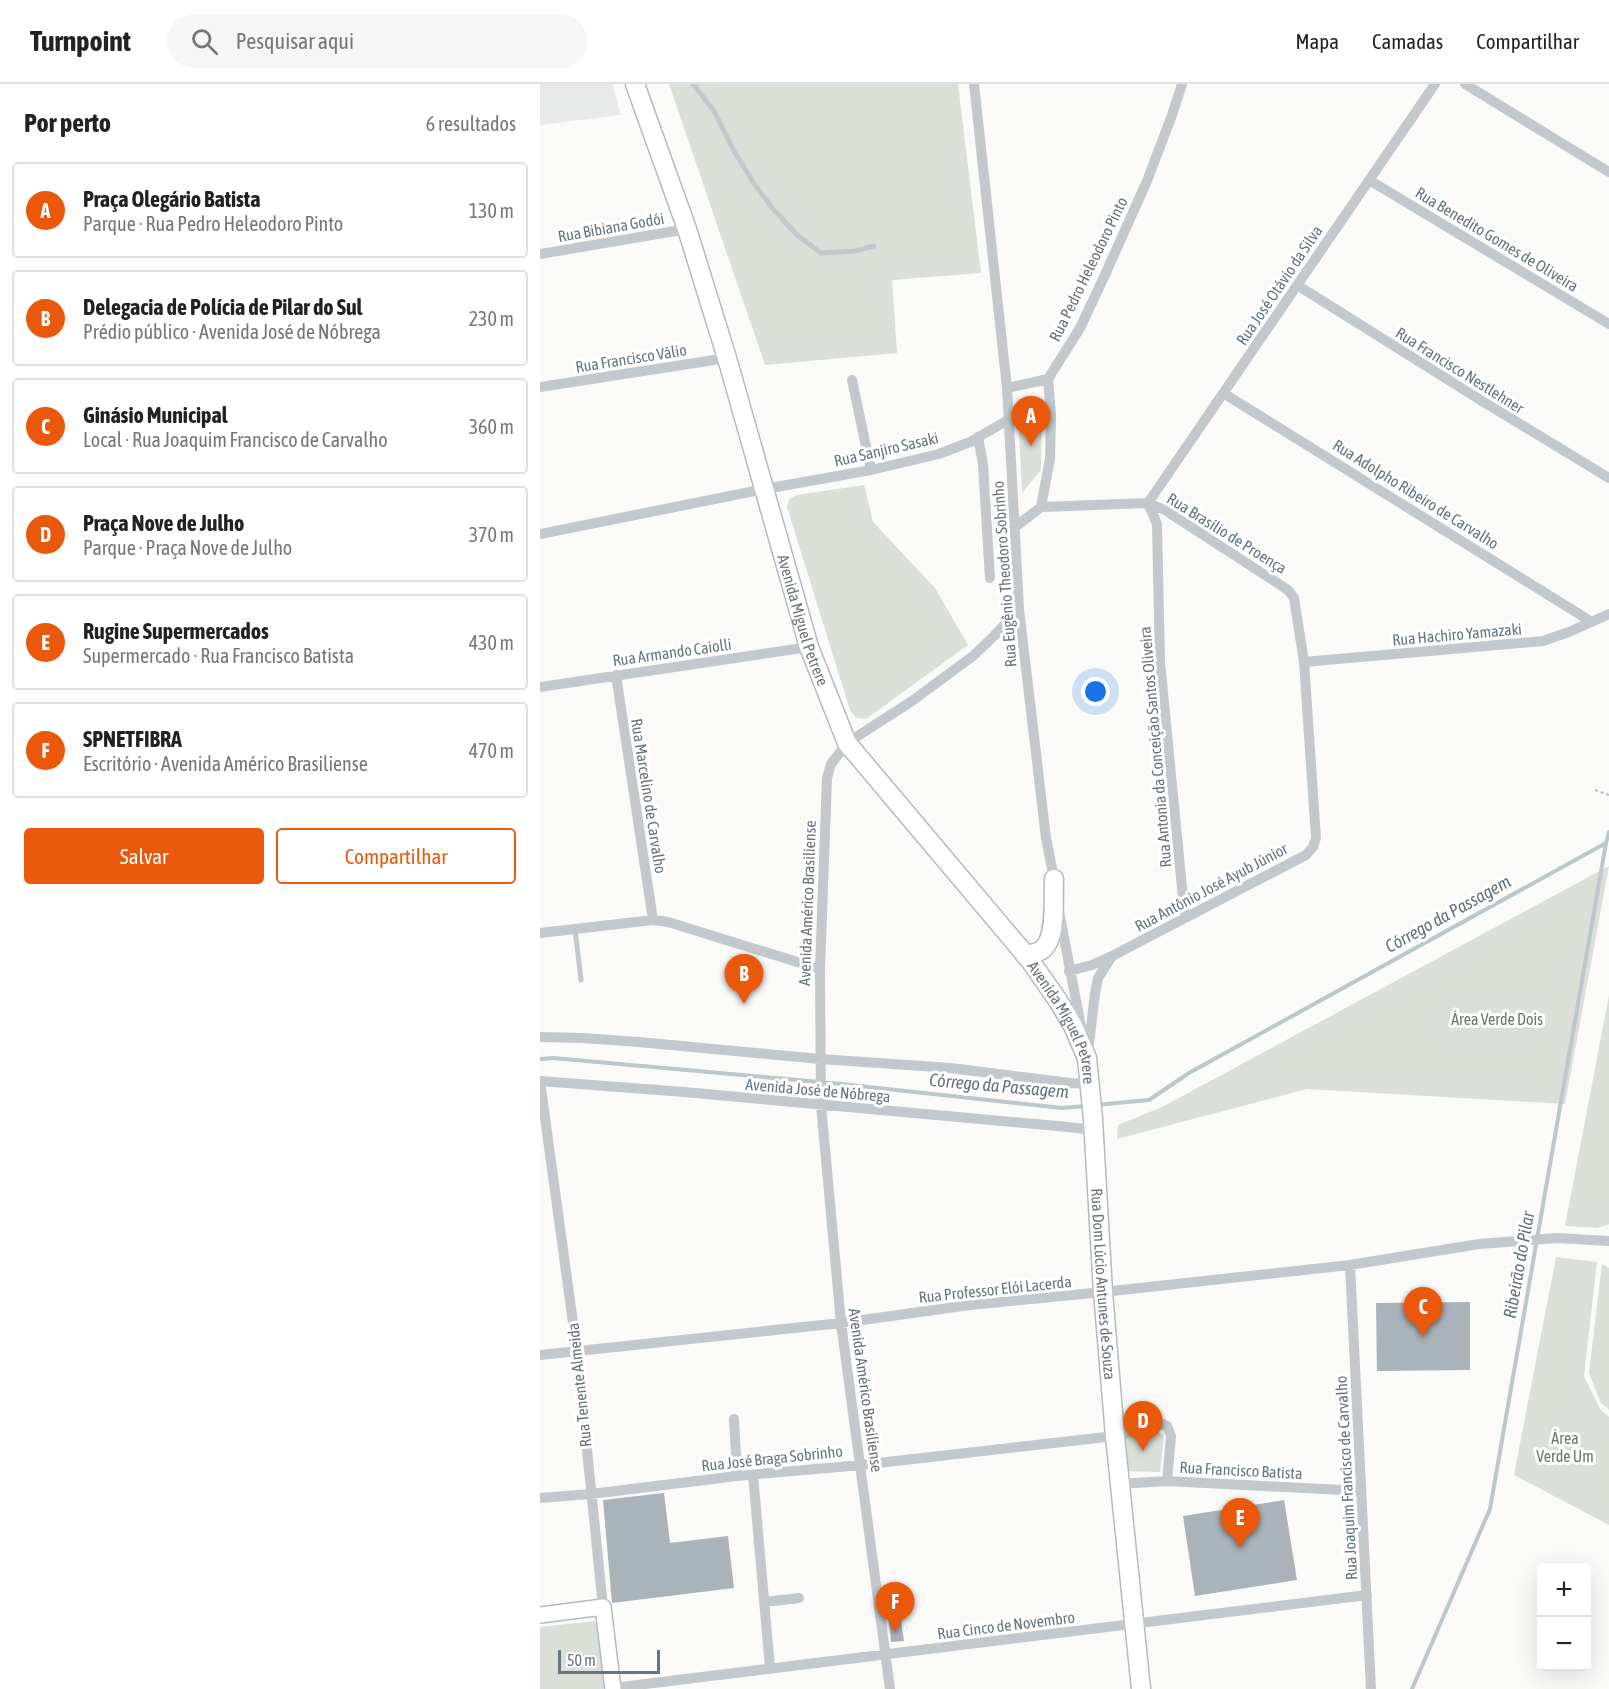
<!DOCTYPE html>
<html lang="pt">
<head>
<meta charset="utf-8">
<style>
  body { margin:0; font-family:"Asap Condensed",sans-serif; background:#f6f6f6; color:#222 }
  .controls { position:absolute; right:18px; bottom:18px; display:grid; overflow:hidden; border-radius:6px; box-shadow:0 6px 24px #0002 }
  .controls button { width:54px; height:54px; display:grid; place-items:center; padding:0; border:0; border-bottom:2px solid #e0e0e0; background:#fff; color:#222; font:30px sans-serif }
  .scale { position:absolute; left:18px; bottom:15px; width:102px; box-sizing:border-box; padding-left:6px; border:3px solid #657683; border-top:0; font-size:16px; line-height:21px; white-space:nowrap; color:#657683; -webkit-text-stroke:4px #fff; paint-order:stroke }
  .you { position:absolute; left:556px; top:608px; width:21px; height:21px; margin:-15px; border:4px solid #fff; border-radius:50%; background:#1a73e8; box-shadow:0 0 0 9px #1a73e833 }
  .badge { display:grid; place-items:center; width:39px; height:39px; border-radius:50%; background:#ea580c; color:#fff; font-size:20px; font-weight:700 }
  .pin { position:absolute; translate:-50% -50px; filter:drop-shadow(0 2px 3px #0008) }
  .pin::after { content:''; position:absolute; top:32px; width:21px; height:18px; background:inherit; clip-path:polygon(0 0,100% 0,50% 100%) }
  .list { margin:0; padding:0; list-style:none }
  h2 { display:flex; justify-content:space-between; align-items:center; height:78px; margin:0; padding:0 24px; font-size:26px }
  h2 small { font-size:20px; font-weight:400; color:#767676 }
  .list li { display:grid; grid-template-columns:39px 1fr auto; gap:18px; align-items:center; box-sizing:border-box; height:96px; margin:0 12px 12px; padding:0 12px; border:2px solid #e0e0e0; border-radius:6px }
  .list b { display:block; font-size:22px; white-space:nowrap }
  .list p { margin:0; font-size:20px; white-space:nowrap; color:#767676 }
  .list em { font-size:20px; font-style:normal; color:#767676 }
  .actions { display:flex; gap:12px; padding:18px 24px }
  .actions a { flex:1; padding:14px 0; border:2px solid #ea580c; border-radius:6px; text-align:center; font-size:21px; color:#ea580c }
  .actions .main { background:#ea580c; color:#fff }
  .icon { flex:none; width:33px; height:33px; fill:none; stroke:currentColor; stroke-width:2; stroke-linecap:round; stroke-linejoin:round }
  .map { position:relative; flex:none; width:1069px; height:1605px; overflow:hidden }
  header { display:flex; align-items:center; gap:36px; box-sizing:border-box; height:84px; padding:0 30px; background:#fff; border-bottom:2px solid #e0e0e0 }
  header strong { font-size:28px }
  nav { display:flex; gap:33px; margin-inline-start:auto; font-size:21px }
  .search { width:420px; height:54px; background:#f6f6f6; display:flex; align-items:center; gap:15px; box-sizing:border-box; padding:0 21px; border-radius:33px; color:#767676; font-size:22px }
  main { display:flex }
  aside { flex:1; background:#fff }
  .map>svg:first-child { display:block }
</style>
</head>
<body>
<header>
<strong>Turnpoint</strong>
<div class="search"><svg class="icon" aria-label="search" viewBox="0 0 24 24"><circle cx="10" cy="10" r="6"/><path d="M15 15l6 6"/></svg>Pesquisar aqui</div>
<nav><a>Mapa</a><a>Camadas</a><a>Compartilhar</a></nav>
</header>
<main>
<aside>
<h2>Por perto<small>6 resultados</small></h2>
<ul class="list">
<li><span class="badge">A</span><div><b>Praça Olegário Batista</b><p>Parque · Rua Pedro Heleodoro Pinto</p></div><em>130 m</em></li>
<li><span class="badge">B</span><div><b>Delegacia de Polícia de Pilar do Sul</b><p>Prédio público · Avenida José de Nóbrega</p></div><em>230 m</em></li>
<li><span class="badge">C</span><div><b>Ginásio Municipal</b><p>Local · Rua Joaquim Francisco de Carvalho</p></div><em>360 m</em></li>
<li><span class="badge">D</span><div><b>Praça Nove de Julho</b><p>Parque · Praça Nove de Julho</p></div><em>370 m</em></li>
<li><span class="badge">E</span><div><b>Rugine Supermercados</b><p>Supermercado · Rua Francisco Batista</p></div><em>430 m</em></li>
<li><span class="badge">F</span><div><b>SPNETFIBRA</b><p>Escritório · Avenida Américo Brasiliense</p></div><em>470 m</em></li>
</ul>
<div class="actions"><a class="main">Salvar</a><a>Compartilhar</a></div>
</aside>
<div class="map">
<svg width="1069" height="1605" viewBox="0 0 1069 1605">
  <rect width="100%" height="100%" fill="#fafaf8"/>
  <path fill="#e8e9e9" d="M0 0H72L81 31 0 41Z"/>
  <path fill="#dadfd7" d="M129 0H418L441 189 352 196 357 269 225 281Z
    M496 313 502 323 501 386 482 409 478 325 483 315Z
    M324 401 333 438 395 504 428 561 326 635 316 634 310 626 247 423 249 415 257 411Z
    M1069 782 1025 1020 767 1005 577 1055 578 1041 622 1023Z
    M1069 911V1140L1057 1144 1025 1142Z
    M1016 1173 1057 1178 1044 1292 1060 1325 1069 1333V1441L974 1391Z
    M1062 1180 1069 1184V1326L1061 1319 1049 1289Z
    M617 1348 624 1351 620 1388 586 1387 584 1382V1349Z
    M54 1537 57 1541 64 1605H0V1543Z"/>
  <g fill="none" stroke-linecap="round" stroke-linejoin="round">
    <path stroke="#bbc7cb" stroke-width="4" d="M0 975 13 974 301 1000 522 1024 546 1022
      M556 1021 609 1016 649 989 1066 759
      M872 1605 950 1425 1066 759 1069 748"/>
  </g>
  <path fill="#aab3b9" d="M930 1218V1286L837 1287 836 1219Z
    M124 1409 130 1459 188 1452 194 1504 72 1519 63 1416Z
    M744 1416 757 1496 655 1512 643 1432Z
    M361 1537 364 1557 351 1558 349 1538Z"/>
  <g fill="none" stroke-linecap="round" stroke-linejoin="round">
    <defs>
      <path id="secondary" d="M0 1531 63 1523 73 1605"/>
      <g id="primary">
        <path id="s1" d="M95 0 147 145 187 274 269 563 307 659 489 875 519 918 533 942 547 974 553 1035 563 1208 575 1352 601 1605"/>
        <path d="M485 871C492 870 498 869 503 865 517 853 513 813 514 795"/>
      </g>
    </defs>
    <use href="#secondary" stroke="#b3babf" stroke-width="18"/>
    <use href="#primary" stroke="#b5babe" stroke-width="21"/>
    <path stroke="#bbbfc2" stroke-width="2" stroke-dasharray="3 3" stroke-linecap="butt" d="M1055 706 1069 711"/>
    <path stroke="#c3c8cc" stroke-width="5" d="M153 0 174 27 193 65 213 98 233 125 257 151 281 169 315 167 334 162
      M35 845 41 896"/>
    <path stroke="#c3c8cc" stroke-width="10" d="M434 0 467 304 479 525 506 754 515 800
      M925 0 1069 88
      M829 96 1069 240
      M0 170 147 145
      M757 201 942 317 1069 394
      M312 296 331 386
      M0 303 187 274
      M467 304 508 295
      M683 309 1052 538
      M438 353 443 380 450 494
      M501 423 510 375 511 331 508 295 540 244 564 193 607 97 632 31 642 0
      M474 444 501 423 608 419 625 426 748 506 754 514 764 578 776 754 773 763 766 771 572 872 552 881 529 887
      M0 450 225 405 331 386 399 370 430 358 468 336
      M764 578 1003 557 1029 548 1069 530
      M76 591 113 836
      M0 603 269 563
      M519 827 542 948
      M645 834 620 578 617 440 608 419 895 0
      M0 849 113 836 128 838 280 885
      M0 953 42 954 99 958 280 975 411 984 530 999 549 1000
      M548 968 555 910 558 894 572 872
      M0 997 144 1008 528 1043 553 1046
      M0 997 37 1268 63 1523
      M810 1181 831 1605
      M0 1271 301 1239 430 1221 563 1208 810 1181 939 1160 1017 1154 1069 1157
      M194 1335 197 1392
      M213 1391 230 1584
      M579 1400 627 1397 821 1407
      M0 1414 51 1410 197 1392 321 1381 575 1352 622 1340 627 1342 631 1352 627 1397
      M225 1518 259 1514
      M73 1604 827 1511
      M350 1605 301 1239 281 1021 280 885 287 694 291 680 307 659 372 617 433 572 454 552 479 525"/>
    <use href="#secondary" stroke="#fff" stroke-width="15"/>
    <use href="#primary" stroke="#fff" stroke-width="18"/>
  </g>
  <g text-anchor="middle" stroke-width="6" stroke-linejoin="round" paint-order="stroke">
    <g font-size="16" fill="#657683" stroke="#fff">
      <text transform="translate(71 143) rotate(-10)" y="6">Rua Bibiana Godói</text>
      <text transform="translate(957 155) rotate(31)" y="6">Rua Benedito Gomes de Oliveira</text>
      <text transform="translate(548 185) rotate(-64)" y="6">Rua Pedro Heleodoro Pinto</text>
      <text transform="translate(739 201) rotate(-56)" y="6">Rua José Otávio da Silva</text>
      <text transform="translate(91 274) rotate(-9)" y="6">Rua Francisco Válio</text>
      <text transform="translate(920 286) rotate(32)" y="6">Rua Francisco Nestlehner</text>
      <text transform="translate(346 365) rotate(-13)" y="6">Rua Sanjiro Sasaki</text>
      <text transform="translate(876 410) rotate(32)" y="6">Rua Adolpho Ribeiro de Carvalho</text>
      <text transform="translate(687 449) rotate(32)" y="6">Rua Brasílio de Proença</text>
      <text transform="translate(464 490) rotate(-94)" y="6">Rua Eugênio Theodoro Sobrinho</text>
      <text dy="6" stroke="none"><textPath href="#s1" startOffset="562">Avenida Miguel Petrere</textPath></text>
      <text transform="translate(917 550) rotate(-5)" y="6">Rua Hachiro Yamazaki</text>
      <text transform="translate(132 568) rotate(-8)" y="6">Rua Armando Caiolli</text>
      <text transform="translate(615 663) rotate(-95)" y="6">Rua Antonia da Conceição Santos Oliveira</text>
      <text transform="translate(109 712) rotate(81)" y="6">Rua Marcelino de Carvalho</text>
      <text transform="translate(671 803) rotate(-28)" y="6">Rua Antônio José Ayub Júnior</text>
      <text transform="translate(267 819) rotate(-88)" y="6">Avenida Américo Brasiliense</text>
      <text dy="6" stroke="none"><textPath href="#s1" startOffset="1048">Avenida Miguel Petrere</textPath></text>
      <text transform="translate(278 1006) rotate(5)" y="6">Avenida José de Nóbrega</text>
      <text dy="6" stroke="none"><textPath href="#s1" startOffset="1317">Rua Dom Lúcio Antunes de Souza</textPath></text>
      <text transform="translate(455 1205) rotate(-6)" y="6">Rua Professor Elói Lacerda</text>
      <text transform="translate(39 1301) rotate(-96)" y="6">Rua Tenente Almeida</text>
      <text transform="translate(326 1306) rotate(82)" y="6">Avenida Américo Brasiliense</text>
      <text transform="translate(232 1374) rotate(-6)" y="6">Rua José Braga Sobrinho</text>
      <text transform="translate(701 1386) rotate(3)" y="6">Rua Francisco Batista</text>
      <text transform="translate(806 1394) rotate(-93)" y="6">Rua Joaquim Francisco de Carvalho</text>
      <text transform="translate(466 1541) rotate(-7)" y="6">Rua Cinco de Novembro</text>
    </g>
    <g font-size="16" fill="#687a64" stroke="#fff">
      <text x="957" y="941">Área Verde Dois</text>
      <text x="1025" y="1360">Área<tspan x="1025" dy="18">Verde Um</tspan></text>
    </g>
    <g font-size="18" font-style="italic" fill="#60757c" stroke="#fff">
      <text transform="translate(908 830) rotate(-29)" y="6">Córrego da Passagem</text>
      <text transform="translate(459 1002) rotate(5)" y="6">Córrego da Passagem</text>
      <text transform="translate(979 1181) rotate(-80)" y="6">Ribeirão do Pilar</text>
    </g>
  </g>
</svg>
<div class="controls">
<button>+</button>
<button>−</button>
</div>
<div class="scale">50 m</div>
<div class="you"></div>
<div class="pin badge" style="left:491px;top:362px">A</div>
<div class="pin badge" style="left:204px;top:920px">B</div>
<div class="pin badge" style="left:883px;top:1253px">C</div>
<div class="pin badge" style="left:603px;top:1367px">D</div>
<div class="pin badge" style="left:700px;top:1464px">E</div>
<div class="pin badge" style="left:355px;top:1548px">F</div>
</div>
</main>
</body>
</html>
